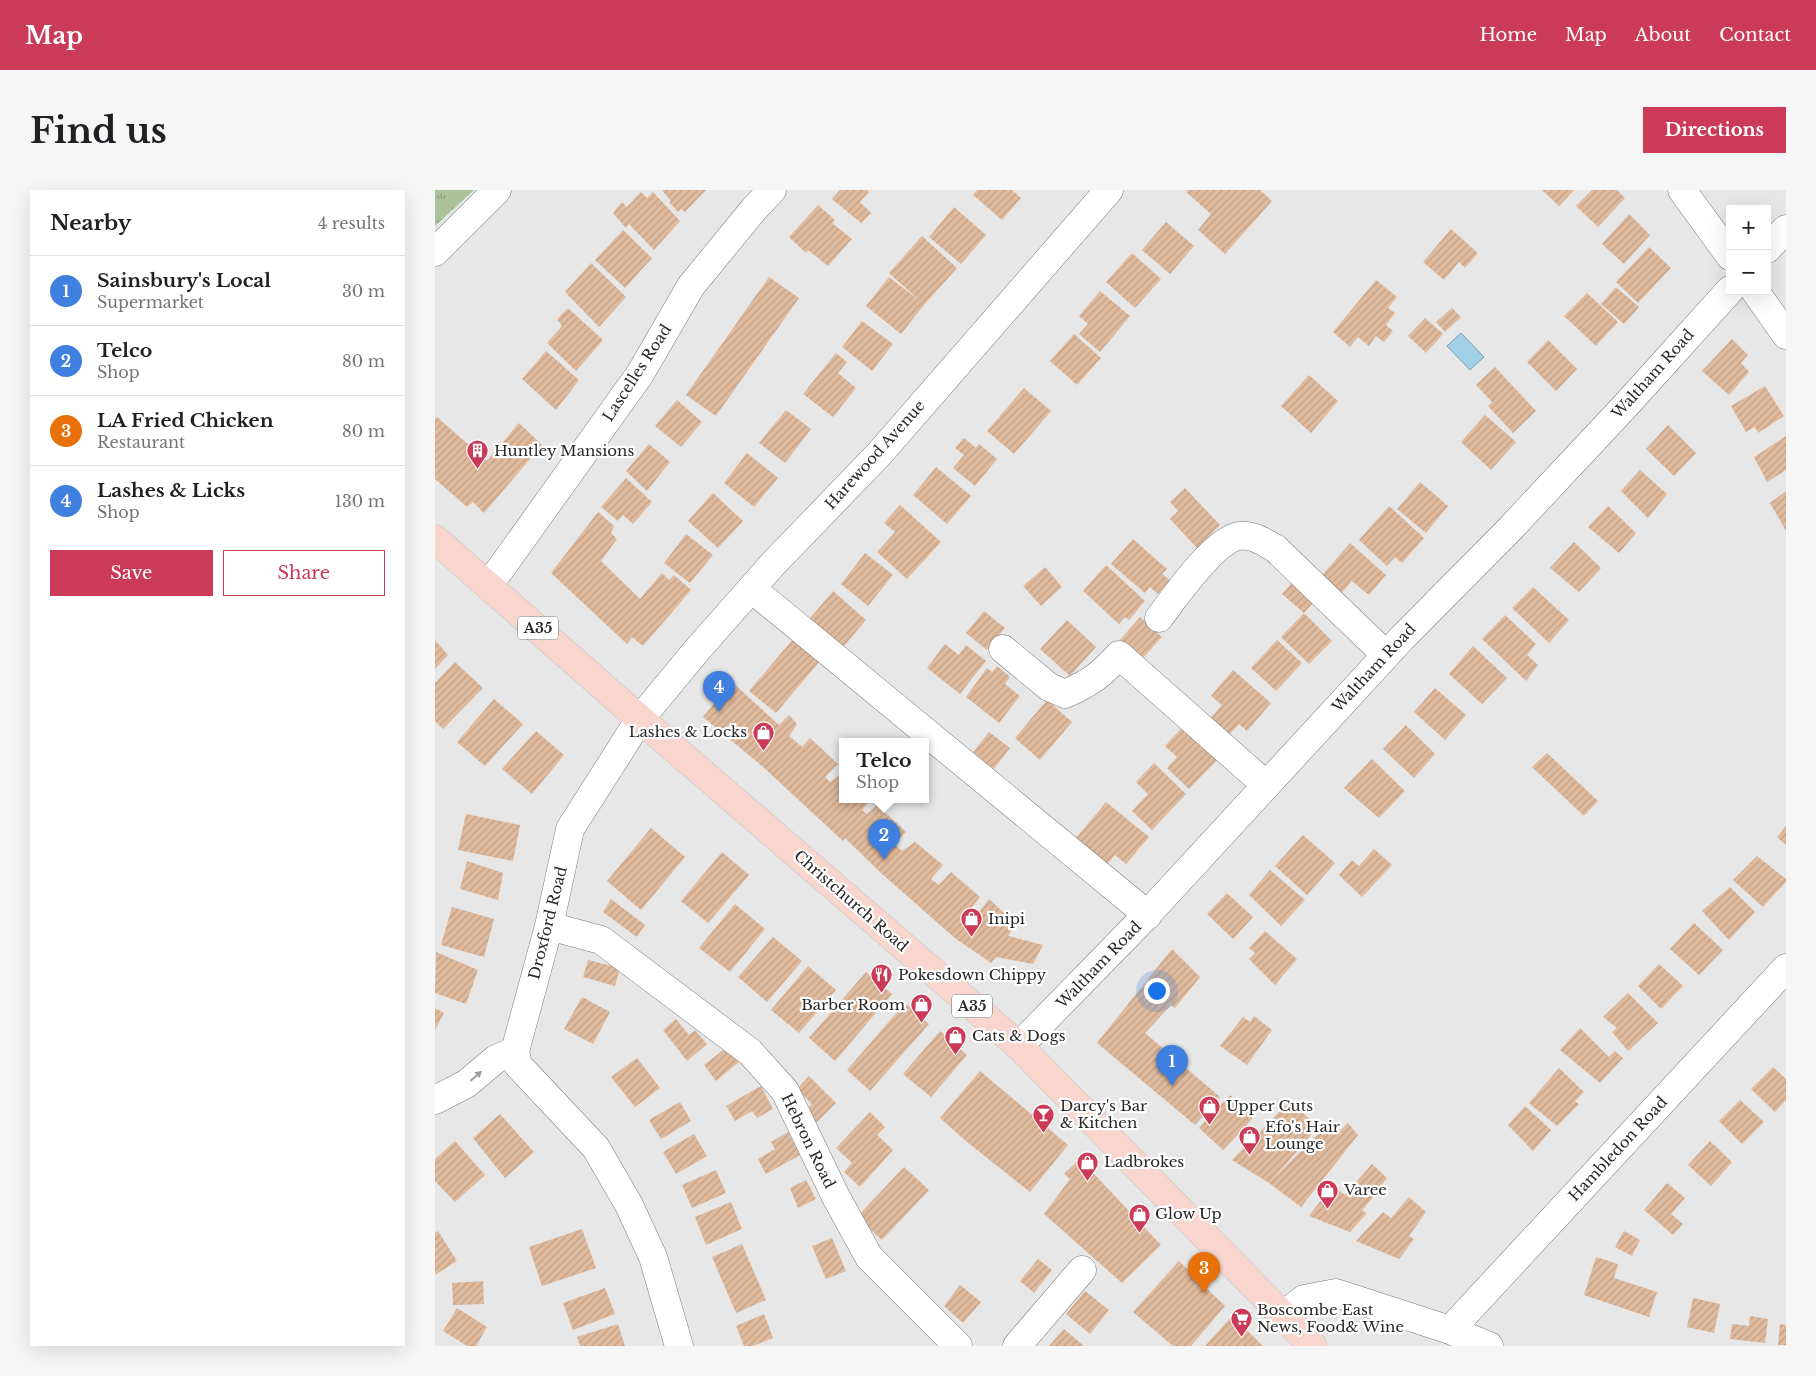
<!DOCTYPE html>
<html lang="en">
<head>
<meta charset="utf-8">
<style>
  body { margin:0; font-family:"Libre Baskerville",serif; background:#f6f6f6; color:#202124 }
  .controls { position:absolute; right:15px; top:15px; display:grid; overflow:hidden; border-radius:0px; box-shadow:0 5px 20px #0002 }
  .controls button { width:45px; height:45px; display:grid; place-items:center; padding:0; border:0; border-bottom:1px solid #e0e0e0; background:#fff; color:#202124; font:25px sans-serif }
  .you { position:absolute; left:721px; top:800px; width:18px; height:18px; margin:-12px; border:4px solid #fff; border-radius:50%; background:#1a73e8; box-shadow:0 0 0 8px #1a73e833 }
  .badge { display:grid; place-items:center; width:32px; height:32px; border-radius:50%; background:#cb3b58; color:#fff; font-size:16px; font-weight:700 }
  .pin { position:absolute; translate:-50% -41px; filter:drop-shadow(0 1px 2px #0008) }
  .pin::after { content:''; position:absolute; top:26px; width:18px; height:15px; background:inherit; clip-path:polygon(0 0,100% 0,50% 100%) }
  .popup { position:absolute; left:404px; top:548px; width:90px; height:65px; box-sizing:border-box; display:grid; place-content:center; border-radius:0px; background:#fff; filter:drop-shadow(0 1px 4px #0005); font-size:16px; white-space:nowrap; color:#757577 }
  .popup b { font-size:19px; color:#202124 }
  .popup::after { content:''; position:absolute; left:50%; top:100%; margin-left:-10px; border:10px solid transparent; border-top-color:#fff }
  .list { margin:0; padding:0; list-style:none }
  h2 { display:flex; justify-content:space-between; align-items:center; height:65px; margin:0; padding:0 20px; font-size:21px }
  h2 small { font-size:16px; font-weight:400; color:#757577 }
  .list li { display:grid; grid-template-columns:32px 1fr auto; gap:15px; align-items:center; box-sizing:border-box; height:70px; padding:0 20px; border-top:1px solid #e0e0e0 }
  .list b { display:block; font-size:19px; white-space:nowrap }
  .list p { margin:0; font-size:16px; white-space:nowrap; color:#757577 }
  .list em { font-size:16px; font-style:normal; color:#757577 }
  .actions { display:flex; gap:10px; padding:15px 20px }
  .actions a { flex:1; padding:11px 0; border:1px solid #cb3b58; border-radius:0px; text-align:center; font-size:18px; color:#cb3b58 }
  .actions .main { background:#cb3b58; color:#fff }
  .map { position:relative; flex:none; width:1351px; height:1156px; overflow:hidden; border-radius:0px }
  header { display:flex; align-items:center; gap:30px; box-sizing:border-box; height:70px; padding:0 25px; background:#cb3b58; color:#fff }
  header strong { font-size:24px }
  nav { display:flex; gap:28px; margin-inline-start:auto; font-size:18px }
  .intro { display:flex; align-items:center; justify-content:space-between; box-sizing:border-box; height:120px; padding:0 30px }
  h1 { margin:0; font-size:35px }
  .button { padding:12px 22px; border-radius:0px; background:#cb3b58; color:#fff; font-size:18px; font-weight:700 }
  main { display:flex; gap:30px; padding:0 30px }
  aside { flex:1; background:#fff; border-radius:0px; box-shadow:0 5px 20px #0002 }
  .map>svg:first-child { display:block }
</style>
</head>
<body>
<header>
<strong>Map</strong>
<nav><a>Home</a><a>Map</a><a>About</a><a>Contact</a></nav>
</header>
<div class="intro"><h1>Find us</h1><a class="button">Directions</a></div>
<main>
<aside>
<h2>Nearby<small>4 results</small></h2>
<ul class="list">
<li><span class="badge" style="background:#3f7fe0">1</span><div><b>Sainsbury's Local</b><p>Supermarket</p></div><em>30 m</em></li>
<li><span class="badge" style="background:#3f7fe0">2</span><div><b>Telco</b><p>Shop</p></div><em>80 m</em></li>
<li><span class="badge" style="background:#e8710a">3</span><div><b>LA Fried Chicken</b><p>Restaurant</p></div><em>80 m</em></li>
<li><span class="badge" style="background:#3f7fe0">4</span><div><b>Lashes &amp; Licks</b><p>Shop</p></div><em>130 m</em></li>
</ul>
<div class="actions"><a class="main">Save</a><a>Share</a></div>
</aside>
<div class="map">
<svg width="1351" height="1156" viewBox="0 0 1351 1156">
  <defs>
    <pattern id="park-tufts" width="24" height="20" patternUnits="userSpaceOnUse" patternTransform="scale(1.25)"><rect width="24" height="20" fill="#acc29a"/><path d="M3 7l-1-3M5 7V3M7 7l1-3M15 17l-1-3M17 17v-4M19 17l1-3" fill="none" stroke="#8c9e7e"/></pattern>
    <pattern id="building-hatch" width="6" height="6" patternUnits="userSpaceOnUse" patternTransform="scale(1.25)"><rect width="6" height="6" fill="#e0ba9c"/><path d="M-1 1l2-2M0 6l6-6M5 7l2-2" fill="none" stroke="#c0a086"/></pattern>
  </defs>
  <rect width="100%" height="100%" fill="#e7e7e8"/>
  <path fill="url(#park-tufts)" d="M0 0H39L0 36Z"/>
  <path fill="#a2d0e9" stroke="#7d9eaf" d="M1026 143 1049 167 1035 180 1012 156Z"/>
  <path fill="url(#building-hatch)" d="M227 0H271L250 22 246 19 243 22 234 12 236 11Z
    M405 0H432L434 2 425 12 436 23 426 33 397 9Z
    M542 0H577L586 8 567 30 538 5Z
    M753 0H825L837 11 790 64 763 40 776 24 751 2Z
    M1107 0H1139L1124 16Z
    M1157 0H1182L1190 8 1163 37 1141 16Z
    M206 2 212 8 218 2 245 31 219 60 194 34 191 38 178 23 187 12 192 17Z
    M383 15 400 30 397 33 417 49 393 76 373 60 371 63 354 47Z
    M519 17 551 45 526 74 494 47Z
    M1194 24 1215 45 1189 74 1167 54Z
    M731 32 759 56 735 84 707 60Z
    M1016 39 1043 63 1030 78 1024 72 1009 90 988 72Z
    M188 40 217 68 190 98 160 70Z
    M487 46 522 78 489 115 466 144 431 116 454 87 485 111 454 83Z
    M1214 57 1236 78 1203 113 1181 92Z
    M697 63 726 89 700 118 671 92Z
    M156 73 191 107 164 137 130 102Z
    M334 87 364 108 281 226 251 205Z
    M941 90 962 107 953 118 960 123 951 135 958 141 949 152 941 146 934 156 923 147 915 157 898 142Z
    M1181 97 1204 117 1189 134 1166 114Z
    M665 101 695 126 665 162 644 144 653 134 644 126Z
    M1152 103 1183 132 1161 156 1129 126Z
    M133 118 168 150 141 181 112 153 127 136 122 129Z
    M1017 118 1026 127 1010 142 1001 132Z
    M990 128 1008 144 991 163 973 146Z
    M427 131 458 154 437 181 407 157Z
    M639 144 666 168 642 195 615 171Z
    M1297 149 1313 165 1306 173 1314 182 1294 205 1267 181Z
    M1113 150 1142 179 1121 201 1092 172Z
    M111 161 144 190 121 220 87 189Z
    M401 163 412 172 403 183 421 198 398 227 368 204Z
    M1060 177 1101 221 1078 243 1053 216 1057 212 1041 195Z
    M874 185 903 211 876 243 846 216Z
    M1330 196 1349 226 1323 243 1320 237 1311 242 1296 216Z
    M589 198 616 221 579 264 552 241Z
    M242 210 267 232 246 257 220 236Z
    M351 220 376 239 350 273 324 253Z
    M1050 225 1081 252 1056 280 1026 252Z
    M2 227 52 271 84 233 107 255 49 323 38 312 32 317 0 289V229Z
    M1233 235 1261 263 1239 286 1211 259Z
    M1351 246V280L1332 292 1319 267Z
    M529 248 541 258 544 254 562 269 540 296 518 278 529 265 520 258Z
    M214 254 235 272 212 301 191 281Z
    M312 263 343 288 319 317 289 293Z
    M501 277 536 306 512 334 478 305Z
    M1205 280 1232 304 1213 328 1186 301Z
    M191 288 217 312 198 334 188 325 183 331 166 317Z
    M985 292 1013 316 991 343 962 319Z
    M750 298 785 335 762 358 735 329 743 321 735 312Z
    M1351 301V341L1335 313Z
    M278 303 308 331 283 358 253 331Z
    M465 315 506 352 472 389 442 362 460 342 449 333Z
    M954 316 989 348 967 373 960 367 952 376 924 350Z
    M1173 316 1201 343 1184 363 1153 337Z
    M163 322 179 336 176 343 182 349 166 371 205 409 227 383 234 390 239 385 256 400 208 456 197 447 192 454 116 383Z
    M251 344 278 365 255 393 229 373Z
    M698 349 732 379 727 384 735 390 723 404 715 397 710 403 676 374Z
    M1139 352 1166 378 1144 402 1115 378Z
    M915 353 951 385 934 405 917 391 902 408 882 391Z
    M430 363 458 385 433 416 406 394Z
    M671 375 710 411 694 430 690 427 684 434 648 401Z
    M610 377 627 397 606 416 588 396Z
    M860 389 882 409 869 423 847 404Z
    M1098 397 1134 430 1114 453 1077 418Z
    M398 401 431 430 409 456 424 470 371 433Z
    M549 421 570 438 552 460 531 443Z
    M869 423 897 451 874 474 846 447Z
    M1070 425 1101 454 1092 465 1103 475 1091 491 1047 449Z
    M705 427 727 447 707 469 685 450Z
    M632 430 661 457 635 486 605 459Z
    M359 448 385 471 341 523 314 501Z
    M0 450 13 465 0 479Z
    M842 450 867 473 841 501 816 478Z
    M510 454 524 465 531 455 551 471 525 504 492 478Z
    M1038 456 1072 488 1047 514 1014 484Z
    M20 472 48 498 8 539 0 531V493Z
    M562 476 575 487 570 494 585 506 564 533 531 507 552 478 557 482Z
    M798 480 836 513 812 541 804 534 793 546 774 530 787 515 776 506Z
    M297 492 344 535 354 525 362 534 354 546 367 557 375 548 403 574 390 587 395 592 408 583V609H437L427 620 432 624 442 615 471 642 459 654 467 661 480 652 508 675 496 689 504 695 516 682 545 707 532 723 539 729 554 709 581 734 573 746 608 755 598 774 561 767 556 773 521 749 446 683 410 648 408 651 327 576 268 527Z
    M1000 498 1031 525 1010 550 979 522Z
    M59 509 88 534 50 576 22 552Z
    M612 510 637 532 605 570 580 548Z
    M753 531 788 564 754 599 732 578 742 567 730 556Z
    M971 535 1000 564 979 588 948 559Z
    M101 541 129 565 97 604 67 579Z
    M554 542 575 558 559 579 538 562Z
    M1112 563 1163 611 1149 626 1097 577Z
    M937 569 970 601 944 628 909 598Z
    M719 573 751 604 717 640 697 621 713 604 701 592Z
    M671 612 714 647 691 674 680 665 667 680 636 654Z
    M31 624 85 635 78 671 23 660Z
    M1351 636V655L1342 647Z
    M216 638 250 667 206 720 172 691Z
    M868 645 900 673 872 705 840 676Z
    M939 659 957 675 927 707 904 685 917 670 924 676Z
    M287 662 314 685 273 733 246 711Z
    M1322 666 1351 689V692L1328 717 1298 690Z
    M32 671 68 683 63 710 25 699Z
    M835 680 870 710 846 736 814 705Z
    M1295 697 1320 722 1294 750 1267 721Z
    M792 703 818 727 798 749 772 724Z
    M176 709 210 735 202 747 168 722Z
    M300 714 330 739 295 782 264 758Z
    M17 717 59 729 49 767 6 755Z
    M1259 733 1288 760 1264 785 1235 759Z
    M830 741 862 769 840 795 814 769 820 763 814 758Z
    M338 747 367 771 332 812 303 787Z
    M737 759 765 787 740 818 736 815 710 843 785 907 760 935 662 853Z
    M1 762 43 780 31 814 0 803Z
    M153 770 185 778 180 796 148 787Z
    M1224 774 1248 796 1226 819 1203 796Z
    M373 776 401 800 364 843 336 820Z
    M431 782 457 804 400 871 374 848Z
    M1193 803 1223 833 1193 861 1177 842 1182 838 1168 827Z
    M147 807 175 822 158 854 129 839Z
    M470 813 494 834 435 901 412 880Z
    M0 818 9 823 0 840Z
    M819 826 837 840 812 875 785 856 808 827 815 832Z
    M241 829 254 845 260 840 272 854 252 871 228 840Z
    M1145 838 1174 867 1180 861 1188 868 1165 893 1125 860Z
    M505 841 532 865 496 907 468 884Z
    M292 857 304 872 281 891 269 875Z
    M202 868 225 898 200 917 176 887Z
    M1338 877 1351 889V910L1340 922 1316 899Z
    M1124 878 1149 902 1140 911 1144 914 1122 936 1094 913Z
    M545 881 633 955 595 1002 532 952 505 928Z
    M374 886 401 913 380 934 368 923 377 914 362 899Z
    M326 896 338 919 322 928 317 921 300 931 291 916Z
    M795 905 818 928 788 960 764 938Z
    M1305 910 1329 932 1307 954 1284 931Z
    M855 911 883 937 838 989 895 932 904 942 913 933 923 945 866 1017 834 993 797 970Z
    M245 912 256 931 226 949 214 930Z
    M1090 916 1116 940 1098 961 1073 935Z
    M435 922 450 937 442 945 458 960 425 997 409 982 417 973 401 958Z
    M65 924 99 962 70 988 38 948Z
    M353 942 365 965 331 984 323 969 340 959 336 952Z
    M259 944 272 966 241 984 228 962Z
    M20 951 50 985 20 1012 0 991V969Z
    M1275 951 1297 972 1276 996 1253 975Z
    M645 969 726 1055 687 1093 609 1024 635 989 629 984Z
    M937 974 952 988 927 1021 932 1023 915 1042 874 1026 897 996 910 1005Z
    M469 977 494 1000 447 1050 422 1027Z
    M281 980 291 1003 257 1018 247 995Z
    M371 990 381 1009 363 1018 355 998Z
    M1232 993 1250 1008 1236 1024 1248 1034 1238 1045 1209 1020Z
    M974 1007 991 1022 974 1046 979 1049 964 1069 921 1051 948 1022 956 1028Z
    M296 1012 307 1039 271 1055 260 1027Z
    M147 1039 161 1078 107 1096 94 1057Z
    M3 1041 22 1071 0 1085V1043Z
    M1189 1041 1205 1050 1197 1066 1180 1057Z
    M397 1048 411 1081 391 1089 377 1056Z
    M307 1054 331 1110 301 1123 277 1067Z
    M1161 1067 1183 1074 1179 1088 1222 1102 1214 1127 1149 1105Z
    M603 1069 617 1080 599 1103 585 1091Z
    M744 1071 790 1116 756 1156H738L698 1122Z
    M48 1091 49 1114 18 1115 17 1093Z
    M525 1095 546 1112 528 1133 509 1116Z
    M170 1098 180 1124 138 1140 128 1113Z
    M650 1101 674 1120 655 1144 631 1124Z
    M1258 1108 1285 1114 1279 1143 1252 1137Z
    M22 1118 52 1137 41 1156H32L8 1141Z
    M329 1124 338 1148 318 1156H309L301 1136Z
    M797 1126 828 1156H770Z
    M1315 1126 1333 1129 1330 1153 1295 1149 1297 1134 1314 1136Z
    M183 1134 190 1156H145L142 1147Z
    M1345 1134 1351 1135V1155H1343Z
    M629 1139 649 1156H614Z"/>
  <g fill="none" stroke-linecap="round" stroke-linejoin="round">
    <defs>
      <path id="minor" d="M1247 0 1295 66
        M1332 59 1351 39
        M0 62 62 0
        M1320 101 1351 145
        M54 395 205 184 256 96 319 19 337 0
        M317 399 713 725
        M724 428C740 407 779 350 804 346 818 344 828 352 840 358L951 465
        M568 459 614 497 630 504C655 493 666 485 684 465L831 595
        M114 736 166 750 315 862 350 901 401 1007 434 1067 523 1156
        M584 856 709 728 967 448 1074 340 1192 214 1295 100
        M0 910 31 894 61 869 80 861
        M849 1125 869 1109 901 1103 1015 1140 1054 1156
        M1015 1140 1351 778
        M244 1156 218 1067 194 1015 161 958 83 875 80 861 114 736 135 639 205 529 262 460 338 374 445 263 674 0
        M582 1156 647 1080"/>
      <path id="major" d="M0 349 205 529 584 856 878 1156"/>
    </defs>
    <use href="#minor" stroke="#7b7b7c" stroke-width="29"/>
    <use href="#major" stroke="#c3c3c3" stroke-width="29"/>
    <use href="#minor" stroke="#fff" stroke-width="28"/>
    <use href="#major" stroke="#f8d6ce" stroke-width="28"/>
  </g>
  <defs><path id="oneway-solid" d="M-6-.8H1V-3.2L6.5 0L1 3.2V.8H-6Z" transform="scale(1.25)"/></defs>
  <use fill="#9e9e9f" href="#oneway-solid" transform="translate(41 886) rotate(-41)"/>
  <defs>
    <symbol id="building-pin" viewBox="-11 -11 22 30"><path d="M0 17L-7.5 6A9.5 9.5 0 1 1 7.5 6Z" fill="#cb3b58" stroke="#fff"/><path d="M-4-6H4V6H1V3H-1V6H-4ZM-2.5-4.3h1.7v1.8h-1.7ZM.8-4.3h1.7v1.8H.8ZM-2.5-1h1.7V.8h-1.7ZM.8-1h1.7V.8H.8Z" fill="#fff"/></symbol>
    <symbol id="shop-pin" viewBox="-11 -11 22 30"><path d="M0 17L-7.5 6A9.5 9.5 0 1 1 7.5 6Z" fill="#cb3b58" stroke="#fff"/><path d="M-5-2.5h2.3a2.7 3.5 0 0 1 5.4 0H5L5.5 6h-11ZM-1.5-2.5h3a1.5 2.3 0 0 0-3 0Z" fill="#fff"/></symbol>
    <symbol id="restaurant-pin" viewBox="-11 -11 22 30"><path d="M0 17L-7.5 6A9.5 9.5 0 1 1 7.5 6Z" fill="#cb3b58" stroke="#fff"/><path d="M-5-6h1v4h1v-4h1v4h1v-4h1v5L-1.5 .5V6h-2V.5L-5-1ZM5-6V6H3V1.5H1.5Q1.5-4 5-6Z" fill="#fff"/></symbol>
    <symbol id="bar-pin" viewBox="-11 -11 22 30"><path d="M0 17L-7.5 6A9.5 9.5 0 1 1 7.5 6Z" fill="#cb3b58" stroke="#fff"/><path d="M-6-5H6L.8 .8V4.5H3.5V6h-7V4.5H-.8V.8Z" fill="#fff"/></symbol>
    <symbol id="supermarket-pin" viewBox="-11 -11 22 30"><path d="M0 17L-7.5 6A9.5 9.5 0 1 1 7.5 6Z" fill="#cb3b58" stroke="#fff"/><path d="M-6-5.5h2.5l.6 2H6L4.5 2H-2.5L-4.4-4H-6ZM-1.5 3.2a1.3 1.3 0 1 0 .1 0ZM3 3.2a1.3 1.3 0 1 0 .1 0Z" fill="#fff"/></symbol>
  </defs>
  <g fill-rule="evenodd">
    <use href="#building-pin" x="30" y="248" width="25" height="34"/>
    <use href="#shop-pin" x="316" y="530" width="25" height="34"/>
    <use href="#shop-pin" x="524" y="716" width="25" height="34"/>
    <use href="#restaurant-pin" x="434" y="772" width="25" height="34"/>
    <use href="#shop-pin" x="474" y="802" width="25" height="34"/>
    <use href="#shop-pin" x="508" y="834" width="25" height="34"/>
    <use href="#shop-pin" x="762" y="904" width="25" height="34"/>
    <use href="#bar-pin" x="596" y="912" width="25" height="34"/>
    <use href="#shop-pin" x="802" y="934" width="25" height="34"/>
    <use href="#shop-pin" x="640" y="960" width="25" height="34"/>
    <use href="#shop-pin" x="880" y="988" width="25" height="34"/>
    <use href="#shop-pin" x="692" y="1012" width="25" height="34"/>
    <use href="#supermarket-pin" x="794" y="1116" width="25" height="34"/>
  </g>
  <g text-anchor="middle" stroke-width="4.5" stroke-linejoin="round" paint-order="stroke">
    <g fill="#fff" stroke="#686869" stroke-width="1">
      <rect x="83" y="426.5" width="40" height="23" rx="4"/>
      <rect x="517" y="804.5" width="40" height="23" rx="4"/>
    </g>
    <g font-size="14" font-weight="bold" fill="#282829">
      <text x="103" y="443">A35</text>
      <text x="537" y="821">A35</text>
    </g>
    <g font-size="15" fill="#282829" stroke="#fff">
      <text transform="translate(202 183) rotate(-57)" y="5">Lascelles Road</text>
      <text transform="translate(1218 184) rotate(-48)" y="5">Waltham Road</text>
      <text transform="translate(440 265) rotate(-48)" y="5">Harewood Avenue</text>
      <text transform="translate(939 478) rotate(-47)" y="5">Waltham Road</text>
      <text transform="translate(416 711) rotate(41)" y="5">Christchurch Road</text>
      <text transform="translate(113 733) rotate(-76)" y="5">Droxford Road</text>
      <text transform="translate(664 775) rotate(-46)" y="5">Waltham Road</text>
      <text transform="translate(373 951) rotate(64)" y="5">Hebron Road</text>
      <text transform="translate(1183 959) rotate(-47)" y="5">Hambledon Road</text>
    </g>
    <g font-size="15" fill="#282829" stroke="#fff" text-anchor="start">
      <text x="59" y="266">Huntley Mansions</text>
      <text x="312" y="547" text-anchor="end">Lashes &amp; Locks</text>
      <text x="553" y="734">Inipi</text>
      <text x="463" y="790">Pokesdown Chippy</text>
      <text x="470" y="820" text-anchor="end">Barber Room</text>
      <text x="537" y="851">Cats &amp; Dogs</text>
      <text x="625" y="921">Darcy's Bar<tspan x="625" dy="17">&amp; Kitchen</tspan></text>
      <text x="791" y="921">Upper Cuts</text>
      <text x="830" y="942">Efo's Hair<tspan x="830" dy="17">Lounge</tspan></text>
      <text x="669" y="977">Ladbrokes</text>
      <text x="909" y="1005">Varee</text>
      <text x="720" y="1029">Glow Up</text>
      <text x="822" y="1125">Boscombe East<tspan x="822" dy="17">News, Food&amp; Wine</tspan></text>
    </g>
  </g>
</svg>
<div class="controls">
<button>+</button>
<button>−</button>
</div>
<div class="you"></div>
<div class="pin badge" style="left:737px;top:896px;background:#3f7fe0">1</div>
<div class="pin badge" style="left:449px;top:670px;background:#3f7fe0">2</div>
<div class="popup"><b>Telco</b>Shop</div>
<div class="pin badge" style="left:769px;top:1103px;background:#e8710a">3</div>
<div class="pin badge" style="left:284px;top:522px;background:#3f7fe0">4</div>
</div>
</main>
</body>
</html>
